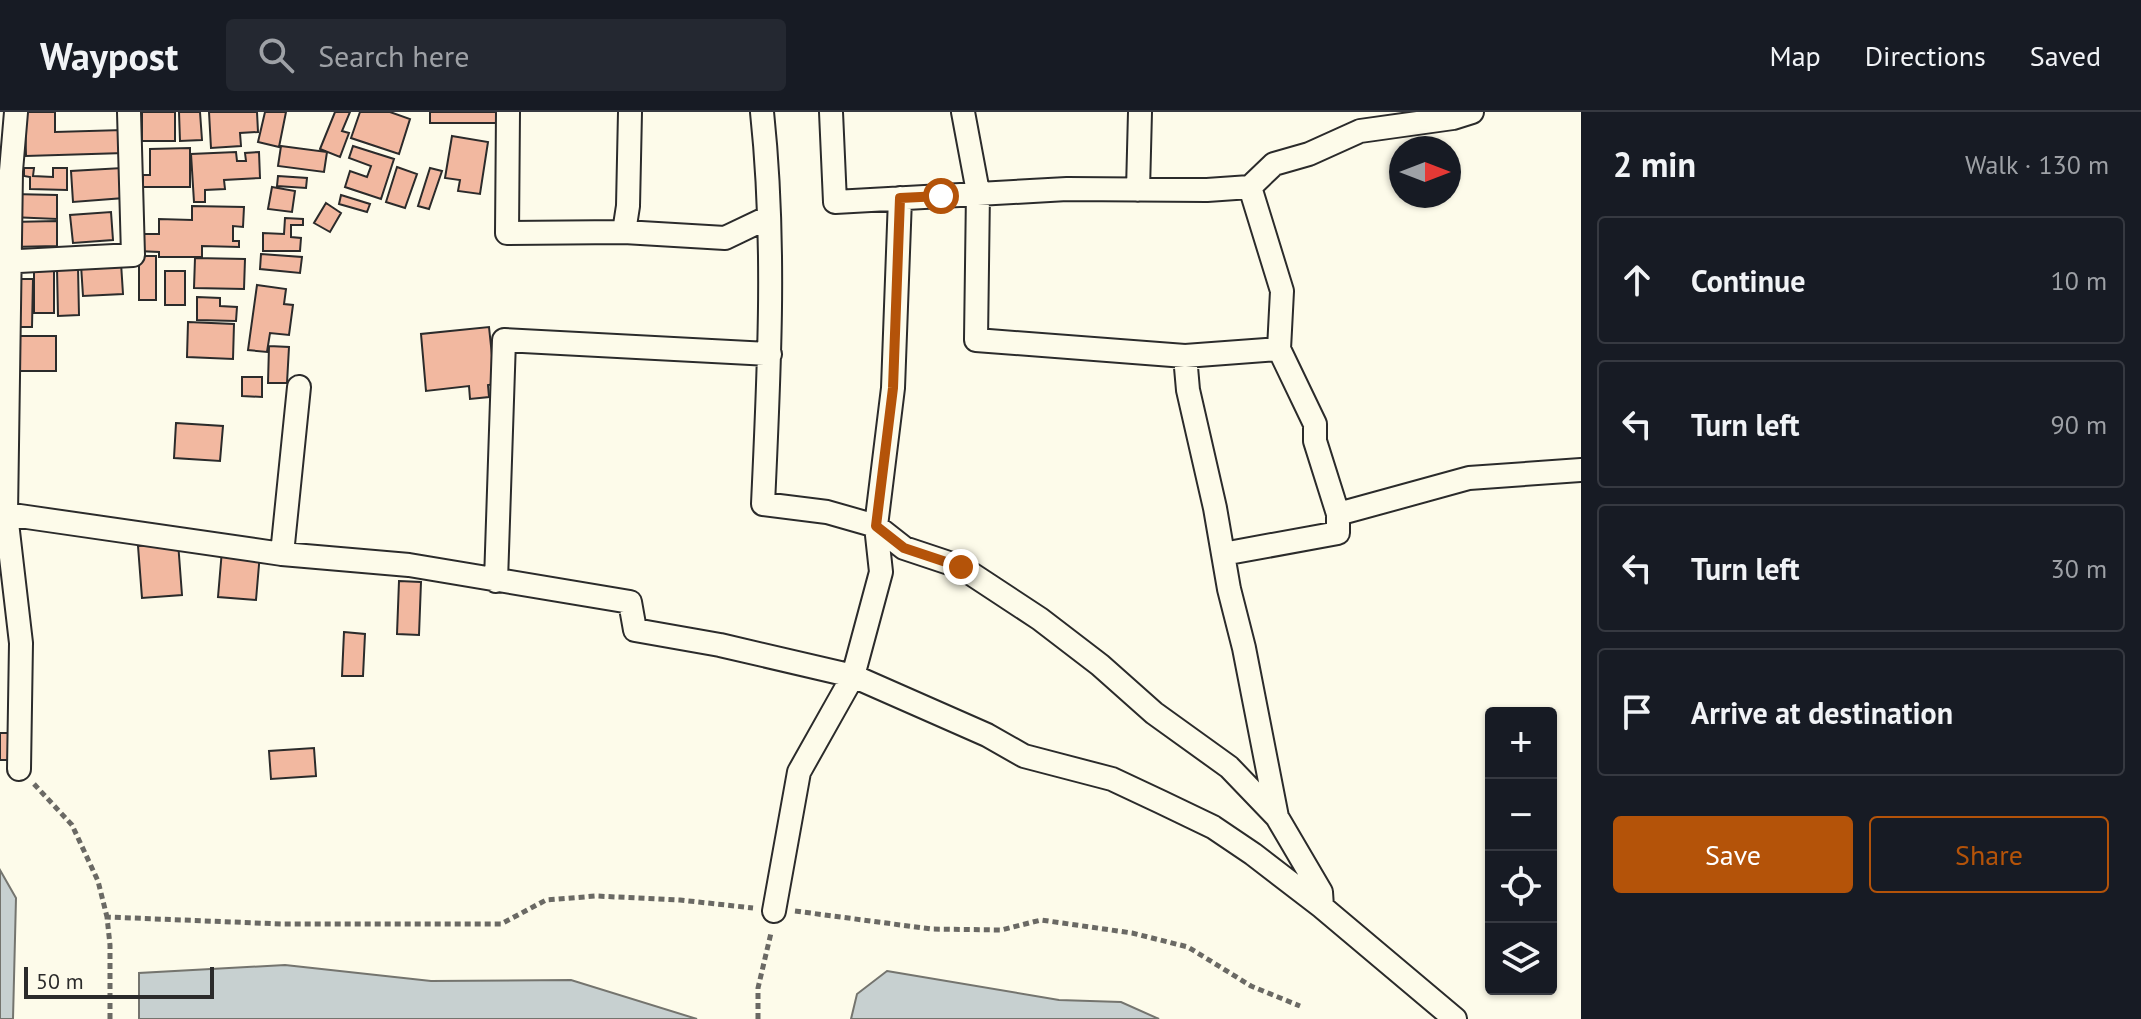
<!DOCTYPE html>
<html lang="en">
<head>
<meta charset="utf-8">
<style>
  body { margin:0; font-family:"PT Sans",sans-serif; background:#242831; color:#f1f3f6 }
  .controls { position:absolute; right:24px; bottom:24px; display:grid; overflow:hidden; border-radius:8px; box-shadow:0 2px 6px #0004 }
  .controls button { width:72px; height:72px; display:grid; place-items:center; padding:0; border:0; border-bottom:2px solid #363941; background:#171b24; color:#f1f3f6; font:40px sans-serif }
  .compass { position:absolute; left:1389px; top:24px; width:72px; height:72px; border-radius:50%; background:#171b24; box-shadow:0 2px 6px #0004; rotate:90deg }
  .scale { position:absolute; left:24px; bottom:20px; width:190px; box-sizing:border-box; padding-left:8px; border:4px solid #2b2b2b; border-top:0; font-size:22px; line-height:28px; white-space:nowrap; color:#2b2b2b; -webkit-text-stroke:6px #fdfbea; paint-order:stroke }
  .stop { position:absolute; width:24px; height:24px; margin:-18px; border:6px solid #b45309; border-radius:50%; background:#fff }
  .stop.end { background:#b45309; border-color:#fff; box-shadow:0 2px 8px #0008 }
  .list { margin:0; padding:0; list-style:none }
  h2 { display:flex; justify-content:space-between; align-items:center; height:104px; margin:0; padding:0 32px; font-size:34px }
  h2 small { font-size:26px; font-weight:400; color:#9ea1a6 }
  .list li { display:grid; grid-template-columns:52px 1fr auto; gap:24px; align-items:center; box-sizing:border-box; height:128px; margin:0 16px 16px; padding:0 16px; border:2px solid #363941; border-radius:8px }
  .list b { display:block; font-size:30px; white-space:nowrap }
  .list em { font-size:26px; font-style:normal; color:#9ea1a6 }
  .actions { display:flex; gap:16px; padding:24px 32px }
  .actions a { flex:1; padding:18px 0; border:2px solid #b45309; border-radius:8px; text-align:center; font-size:28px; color:#b45309 }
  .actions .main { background:#b45309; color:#fff }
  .icon { flex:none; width:44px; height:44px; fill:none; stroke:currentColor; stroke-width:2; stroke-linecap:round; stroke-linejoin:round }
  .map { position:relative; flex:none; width:1581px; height:907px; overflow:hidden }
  header { display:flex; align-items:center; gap:48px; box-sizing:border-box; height:112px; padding:0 40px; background:#171b24; border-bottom:2px solid #363941 }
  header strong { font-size:38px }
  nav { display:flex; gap:44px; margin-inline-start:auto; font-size:28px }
  .search { width:560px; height:72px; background:#242831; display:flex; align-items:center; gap:20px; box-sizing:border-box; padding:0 28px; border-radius:8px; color:#9ea1a6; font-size:30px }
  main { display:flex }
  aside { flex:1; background:#171b24 }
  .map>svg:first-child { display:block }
</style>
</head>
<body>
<header>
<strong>Waypost</strong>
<div class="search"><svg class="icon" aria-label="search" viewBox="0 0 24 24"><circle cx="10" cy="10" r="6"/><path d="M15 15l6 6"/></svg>Search here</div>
<nav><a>Map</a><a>Directions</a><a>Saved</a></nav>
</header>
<main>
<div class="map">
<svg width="1581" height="907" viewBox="0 0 1581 907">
  <rect width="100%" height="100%" fill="#fdfbea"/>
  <path fill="#c7d0d0" stroke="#74746e" stroke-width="2" d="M0 758 16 786 13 907H0Z
    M285 853 431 869 571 868 697 907H139V861Z
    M887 859 1059 888 1121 890 1159 907H851L857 882Z"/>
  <path fill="#f2b8a0" stroke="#2b2b2b" stroke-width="2" d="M25 0H55V20L123 18 124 41 26 44Z
    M142 0H175V29H142Z
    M179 0H200L202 28 180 29Z
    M209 0H257L258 20 240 21 241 34 211 36Z
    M265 0H286L279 35 258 30Z
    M335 0H350L342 19 349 21 340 45 320 37Z
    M360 0H390L410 7 399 42 351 26Z
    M430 0H499V11H430Z
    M452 24 488 30 480 82 458 79 460 68 445 66Z
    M281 34 327 40 324 60 278 54Z
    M353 34 394 47 381 87 345 75 350 59 367 65 371 54 349 46Z
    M190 36V75H143V63H150V37Z
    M236 40 237 49H246L245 41 259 40 260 66 224 68 225 77 205 78V90H194L191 42Z
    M397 55 417 62 405 96 386 90Z
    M24 56H34L33 64 53 65V56H67V78L30 77V65L24 64Z
    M122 56 124 86 73 90 71 59Z
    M430 56 442 59 429 97 418 94Z
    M278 64 307 66 306 76 277 74Z
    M272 75 295 79 292 100 268 97Z
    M12 82 57 83V107L11 105Z
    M341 83 370 92 367 100 339 92Z
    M326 91 341 101 330 120 314 111Z
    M192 94 244 95 243 115 233 114V129H239V135L202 134V145H159V140L137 139V122H159V107L192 108Z
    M111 100 113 128 73 131 70 103Z
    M285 106 303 107V113H291V125L301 126 300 139H263V121L284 122Z
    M57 109V134L11 135V110Z
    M261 142 302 145 300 161 260 157Z
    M139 144H156V188H139Z
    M195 146 245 147 244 177 194 176Z
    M121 151 123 182 83 184 81 153Z
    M78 155 79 203 58 204 57 156Z
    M34 156H54V201H34Z
    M165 159H185V193H165Z
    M14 167H33L32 215H13Z
    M257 173 286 177 284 192 293 193 289 223 270 221 267 240 248 238Z
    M197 185 220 186V194L237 195 236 209 197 208Z
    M188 210 234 212 233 247 187 245Z
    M489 215 495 272 488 273 489 285 470 287 469 274 426 279 421 222Z
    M18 224H56V259H18Z
    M269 234 289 235 287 271H268Z
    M242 265H262V285L242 284Z
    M176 311 223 314 220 349 174 346Z
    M178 430 182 483 142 486 138 434Z
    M222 438 260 441 256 488 218 485Z
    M399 469 421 470 419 523 397 522Z
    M344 520 365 522 363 564H342Z
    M0 621H10V648H0Z
    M314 636 316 664 271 667 269 639Z"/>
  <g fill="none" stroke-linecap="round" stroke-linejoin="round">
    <defs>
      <path id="street" d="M16 0 11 59 6 402 282 442
        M508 0 507 121 624 120 725 126 769 105
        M762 0C776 131 769 261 763 392L827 400 876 414 904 436 961 455 1040 507 1100 553 1154 601 1229 655 1277 705
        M831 0 835 90 1067 77 1207 78 1250 75 1274 52 1309 42 1360 19 1453 6 1472 0
        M963 0 978 80 976 228 1185 244 1279 237
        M1138 78 1140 0
        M624 120 628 94 630 0
        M0 150 133 143 129 0
        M1185 244 1188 278 1215 396 1229 477 1244 536 1277 705 1321 780 1322 795
        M299 275 282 442 409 453 630 490 635 518 720 533 853 564 987 623 1024 644 1112 667 1161 690 1213 715 1253 742 1322 795 1455 907
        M0 402H6L21 531 19 657
        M1338 402 1469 366 1581 358
        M1223 442 1338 421V402L1315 329V312L1279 237 1282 179 1250 75
        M496 469 504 228 770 242
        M774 799 799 660 853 564 881 460 876 414 893 276 900 86"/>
    </defs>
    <use href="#street" stroke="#2b2b2b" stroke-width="26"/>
    <path stroke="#6a6964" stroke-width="5" stroke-dasharray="6 4" stroke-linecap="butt" d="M34 672 72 713 98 769 107 805
      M795 799 931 817 1001 818 1041 808 1132 821 1188 835 1251 874 1300 894
      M110 907V833L107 805 282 812H501L546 788 596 784 680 788 753 796
      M758 907V876L771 821"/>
    <use href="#street" stroke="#fdfbea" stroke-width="22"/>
  </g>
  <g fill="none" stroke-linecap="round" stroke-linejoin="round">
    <path stroke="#b45309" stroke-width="10" d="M941 84 900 86 893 276 876 414 904 436 961 455"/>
  </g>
</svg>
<div class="controls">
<button>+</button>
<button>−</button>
<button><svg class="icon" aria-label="locate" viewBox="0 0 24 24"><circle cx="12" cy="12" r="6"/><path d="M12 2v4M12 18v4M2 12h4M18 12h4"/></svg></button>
<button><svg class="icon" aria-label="layers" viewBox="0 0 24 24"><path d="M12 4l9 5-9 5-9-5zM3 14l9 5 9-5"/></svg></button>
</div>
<svg class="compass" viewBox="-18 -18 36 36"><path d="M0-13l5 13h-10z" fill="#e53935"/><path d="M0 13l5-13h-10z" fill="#9ea1a6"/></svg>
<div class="scale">50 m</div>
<div class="stop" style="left:941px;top:84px"></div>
<div class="stop end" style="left:961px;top:455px"></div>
</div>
<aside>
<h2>2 min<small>Walk · 130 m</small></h2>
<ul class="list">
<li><svg class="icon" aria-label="ahead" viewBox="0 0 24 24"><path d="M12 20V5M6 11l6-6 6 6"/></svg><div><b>Continue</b></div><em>10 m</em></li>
<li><svg class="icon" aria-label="left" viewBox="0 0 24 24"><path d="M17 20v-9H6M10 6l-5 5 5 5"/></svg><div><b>Turn left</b></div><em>90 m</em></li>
<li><svg class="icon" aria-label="left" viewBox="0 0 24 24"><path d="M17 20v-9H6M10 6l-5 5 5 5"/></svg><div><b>Turn left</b></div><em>30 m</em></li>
<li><svg class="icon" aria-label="arrive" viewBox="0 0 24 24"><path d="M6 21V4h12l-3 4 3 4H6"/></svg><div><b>Arrive at destination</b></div></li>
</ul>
<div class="actions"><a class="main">Save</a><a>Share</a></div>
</aside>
</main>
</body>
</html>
